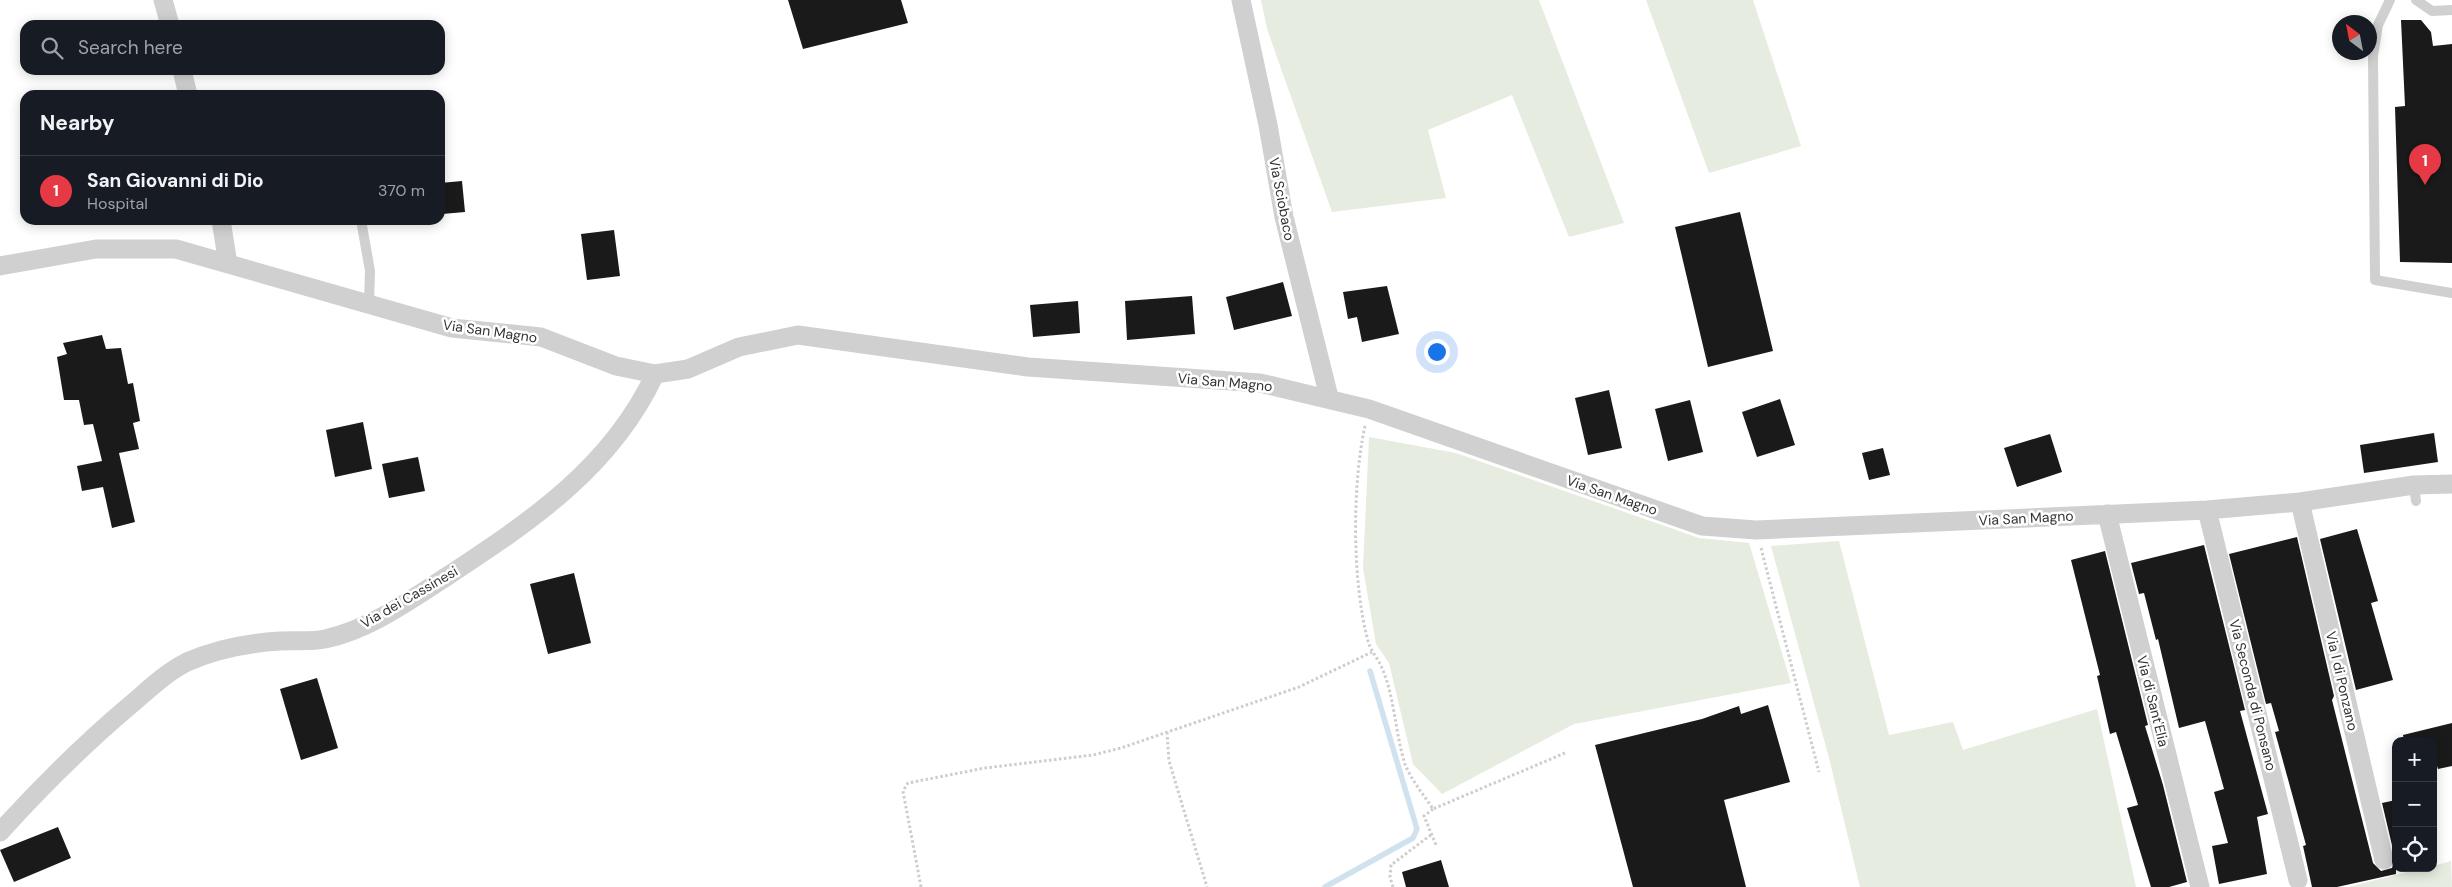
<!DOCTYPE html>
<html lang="en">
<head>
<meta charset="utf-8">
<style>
  body { margin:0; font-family:"DM Sans",sans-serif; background:#20242c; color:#f1f3f6 }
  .controls { position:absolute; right:15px; bottom:15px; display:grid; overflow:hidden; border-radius:10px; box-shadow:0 2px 12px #0003 }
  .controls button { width:45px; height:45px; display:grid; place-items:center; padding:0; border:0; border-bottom:1px solid #363941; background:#171b24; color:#f1f3f6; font:25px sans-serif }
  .compass { position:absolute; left:2332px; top:15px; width:45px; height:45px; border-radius:50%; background:#171b24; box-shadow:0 2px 12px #0003; rotate:328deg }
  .you { position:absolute; left:1436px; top:351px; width:18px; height:18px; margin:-12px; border:4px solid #fff; border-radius:50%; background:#1a73e8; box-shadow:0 0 0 8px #1a73e833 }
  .badge { display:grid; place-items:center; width:32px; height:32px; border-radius:50%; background:#e63946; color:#fff; font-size:16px; font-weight:700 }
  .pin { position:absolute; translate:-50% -41px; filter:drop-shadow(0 1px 2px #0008) }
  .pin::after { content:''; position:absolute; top:26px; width:18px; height:15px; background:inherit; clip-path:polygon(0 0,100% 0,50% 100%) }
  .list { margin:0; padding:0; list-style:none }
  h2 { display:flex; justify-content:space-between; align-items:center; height:65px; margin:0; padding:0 20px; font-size:21px }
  h2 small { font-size:16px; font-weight:400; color:#9ea1a6 }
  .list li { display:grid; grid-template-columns:32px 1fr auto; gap:15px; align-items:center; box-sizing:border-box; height:70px; padding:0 20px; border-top:1px solid #363941 }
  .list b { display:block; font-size:19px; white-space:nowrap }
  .list p { margin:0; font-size:16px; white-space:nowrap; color:#9ea1a6 }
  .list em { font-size:16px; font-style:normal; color:#9ea1a6 }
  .icon { flex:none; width:28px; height:28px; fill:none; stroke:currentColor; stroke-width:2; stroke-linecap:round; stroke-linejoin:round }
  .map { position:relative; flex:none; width:2452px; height:887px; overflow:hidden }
  .search { position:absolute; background:#171b24; box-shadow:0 2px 12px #0003; left:20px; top:20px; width:425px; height:55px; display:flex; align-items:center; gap:12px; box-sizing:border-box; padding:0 18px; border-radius:15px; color:#9ea1a6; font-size:19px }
  .panel { position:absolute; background:#171b24; box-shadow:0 2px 12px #0003; left:20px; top:90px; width:425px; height:135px; border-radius:15px }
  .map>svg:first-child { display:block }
</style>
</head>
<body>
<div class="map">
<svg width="2452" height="887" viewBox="0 0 2452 887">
  <rect width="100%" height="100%" fill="#fff"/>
  <path fill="#e6ecdf" d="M1261 0H1539L1624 223 1569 237 1512 95 1428 130 1446 198 1332 212 1267 29Z
    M1646 0H1753L1801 146 1709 173Z
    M1369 437 1456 453 1699 538 1749 543 1791 683 1574 724 1442 794 1413 764 1389 663 1376 644 1363 568Z
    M1839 541 1889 735 1953 722 1963 750 2097 709 2136 887H1860L1829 758 1771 546Z
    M2451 861 2452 887H2348L2423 868H2433V866Z"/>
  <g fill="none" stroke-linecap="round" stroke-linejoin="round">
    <path stroke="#cfe2ee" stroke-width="5.5" d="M1325 887 1413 838 1417 829 1370 671"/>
  </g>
  <path fill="#1a1a1a" d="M788 0H901L908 23 803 49Z
    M2401 20H2421L2431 32 2433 46 2452 44V263L2400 262 2395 107 2405 106Z
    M462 181 465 212 442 214 440 183Z
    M1740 212 1773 351 1708 367 1675 227Z
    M614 230 620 276 587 280 581 234Z
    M1283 282 1292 316 1234 330 1226 297Z
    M1387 286 1399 334 1362 342 1357 317 1348 319 1343 292Z
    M1192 296 1195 334 1127 340 1125 301Z
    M1078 301 1080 333 1033 337 1030 305Z
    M102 335 106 349 121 348 128 384 133 383 140 421 133 423 139 449 119 453 135 522 112 528 103 487 82 491 77 466 102 461 93 424 84 425 79 400H64L57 357 67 354 63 343Z
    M1609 390 1622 448 1588 455 1575 398Z
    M1780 399 1795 445 1757 457 1742 412Z
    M1690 400 1703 452 1668 461 1655 409Z
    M363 422 372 469 335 477 326 430Z
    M2434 433 2438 462 2364 473 2360 445Z
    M2050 434 2062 472 2017 487 2004 448Z
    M1883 448 1890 475 1869 480 1862 453Z
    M418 457 425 491 389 498 382 464Z
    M2357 529 2378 601 2371 603 2393 680 2356 690 2320 539Z
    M2297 537 2334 696 2332 700 2373 863 2381 871 2392 868 2395 858 2382 803 2396 800V874L2337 887H2312L2303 846 2306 845 2275 732 2279 731 2271 703 2266 704 2229 554Z
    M2204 545 2245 710 2240 711 2268 814 2257 817 2267 874 2219 884 2212 846 2228 843 2214 792 2224 789 2205 721 2179 728 2158 639 2156 640 2144 593 2139 594 2131 563Z
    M2105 551 2148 725 2145 726 2163 785 2187 882 2169 887H2151L2136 838 2127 808 2138 805 2116 732 2110 734 2097 676 2100 675 2071 560Z
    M574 573 591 643 548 654 530 584Z
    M317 678 338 748 301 760 280 689Z
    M1768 705 1790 782 1724 800 1746 887H1633L1595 745 1702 719 1739 706 1741 714Z
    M2452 723V766L2438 769 2433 754V741H2404L2403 735Z
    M58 827 71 858 14 882 0 850Z
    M1441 860 1449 887H1406L1402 872Z"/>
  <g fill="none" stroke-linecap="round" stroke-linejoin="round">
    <path stroke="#cdcdcd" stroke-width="3" stroke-dasharray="2.5 2.5" stroke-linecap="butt" d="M1365 426C1352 485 1352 582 1368 641 1371 652 1378 658 1382 668 1395 698 1395 733 1405 764 1411 780 1424 795 1433 809L1565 753
      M1761 548 1819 772
      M1167 732 1169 761 1207 887
      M1433 809 1424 816 1436 845
      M921 887 903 791 908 783 985 768 1093 755 1121 748 1299 687 1372 652
      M1393 887 1390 877 1391 865 1432 834"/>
    <path stroke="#d0d0d0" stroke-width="10" d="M2390 0 2378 25 2373 56 2375 280 2452 293
      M2416 0 2432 11 2452 10
      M361 220 370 271 369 304
      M2414 485 2416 501"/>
    <path stroke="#d0d0d0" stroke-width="19" d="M163 0 170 25
      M1241 0 1268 125 1284 217 1329 397
      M182 70 188 95
      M221 220 228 264
      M0 266 96 249H176L452 328 541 337 616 366 655 374 688 369 739 347 798 335 1028 367 1260 383 1369 409 1702 526 1756 530 2207 510 2300 502 2414 485 2452 484
      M2300 502 2384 860
      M2207 510 2298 880
      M2107 514 2200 887
      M0 832C40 788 82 746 128 707 146 692 165 673 187 662 216 649 248 643 280 641 294 640 311 642 325 639 368 630 407 602 443 579 528 523 611 469 655 374"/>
  </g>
  <g text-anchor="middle" stroke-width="5" stroke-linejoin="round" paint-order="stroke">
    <g font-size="14" fill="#333" stroke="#fff">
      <text transform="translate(1282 199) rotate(79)" y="5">Via Sciobaco</text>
      <text transform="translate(490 331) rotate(8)" y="5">Via San Magno</text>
      <text transform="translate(1225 382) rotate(5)" y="5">Via San Magno</text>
      <text transform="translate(1612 495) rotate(19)" y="5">Via San Magno</text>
      <text transform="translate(2026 518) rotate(-3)" y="5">Via San Magno</text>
      <text transform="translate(409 597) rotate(-30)" y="5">Via dei Cassinesi</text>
      <text transform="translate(2342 681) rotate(77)" y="5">Via I di Ponzano</text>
      <text transform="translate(2253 695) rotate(76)" y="5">Via Seconda di Ponsano</text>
      <text transform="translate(2153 701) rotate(76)" y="5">Via di Sant'Elia</text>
    </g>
  </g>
</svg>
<div class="controls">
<button>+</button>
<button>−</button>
<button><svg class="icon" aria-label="locate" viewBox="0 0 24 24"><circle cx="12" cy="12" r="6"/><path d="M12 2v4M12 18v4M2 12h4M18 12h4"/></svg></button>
</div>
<svg class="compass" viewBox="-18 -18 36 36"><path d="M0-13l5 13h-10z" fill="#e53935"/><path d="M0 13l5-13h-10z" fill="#9ea1a6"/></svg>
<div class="you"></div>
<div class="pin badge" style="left:2425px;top:185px">1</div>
<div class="search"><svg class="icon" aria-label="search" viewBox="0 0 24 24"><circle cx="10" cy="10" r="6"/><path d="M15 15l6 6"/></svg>Search here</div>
<section class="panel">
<h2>Nearby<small></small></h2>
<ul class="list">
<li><span class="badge">1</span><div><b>San Giovanni di Dio</b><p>Hospital</p></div><em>370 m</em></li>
</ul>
</section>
</div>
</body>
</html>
